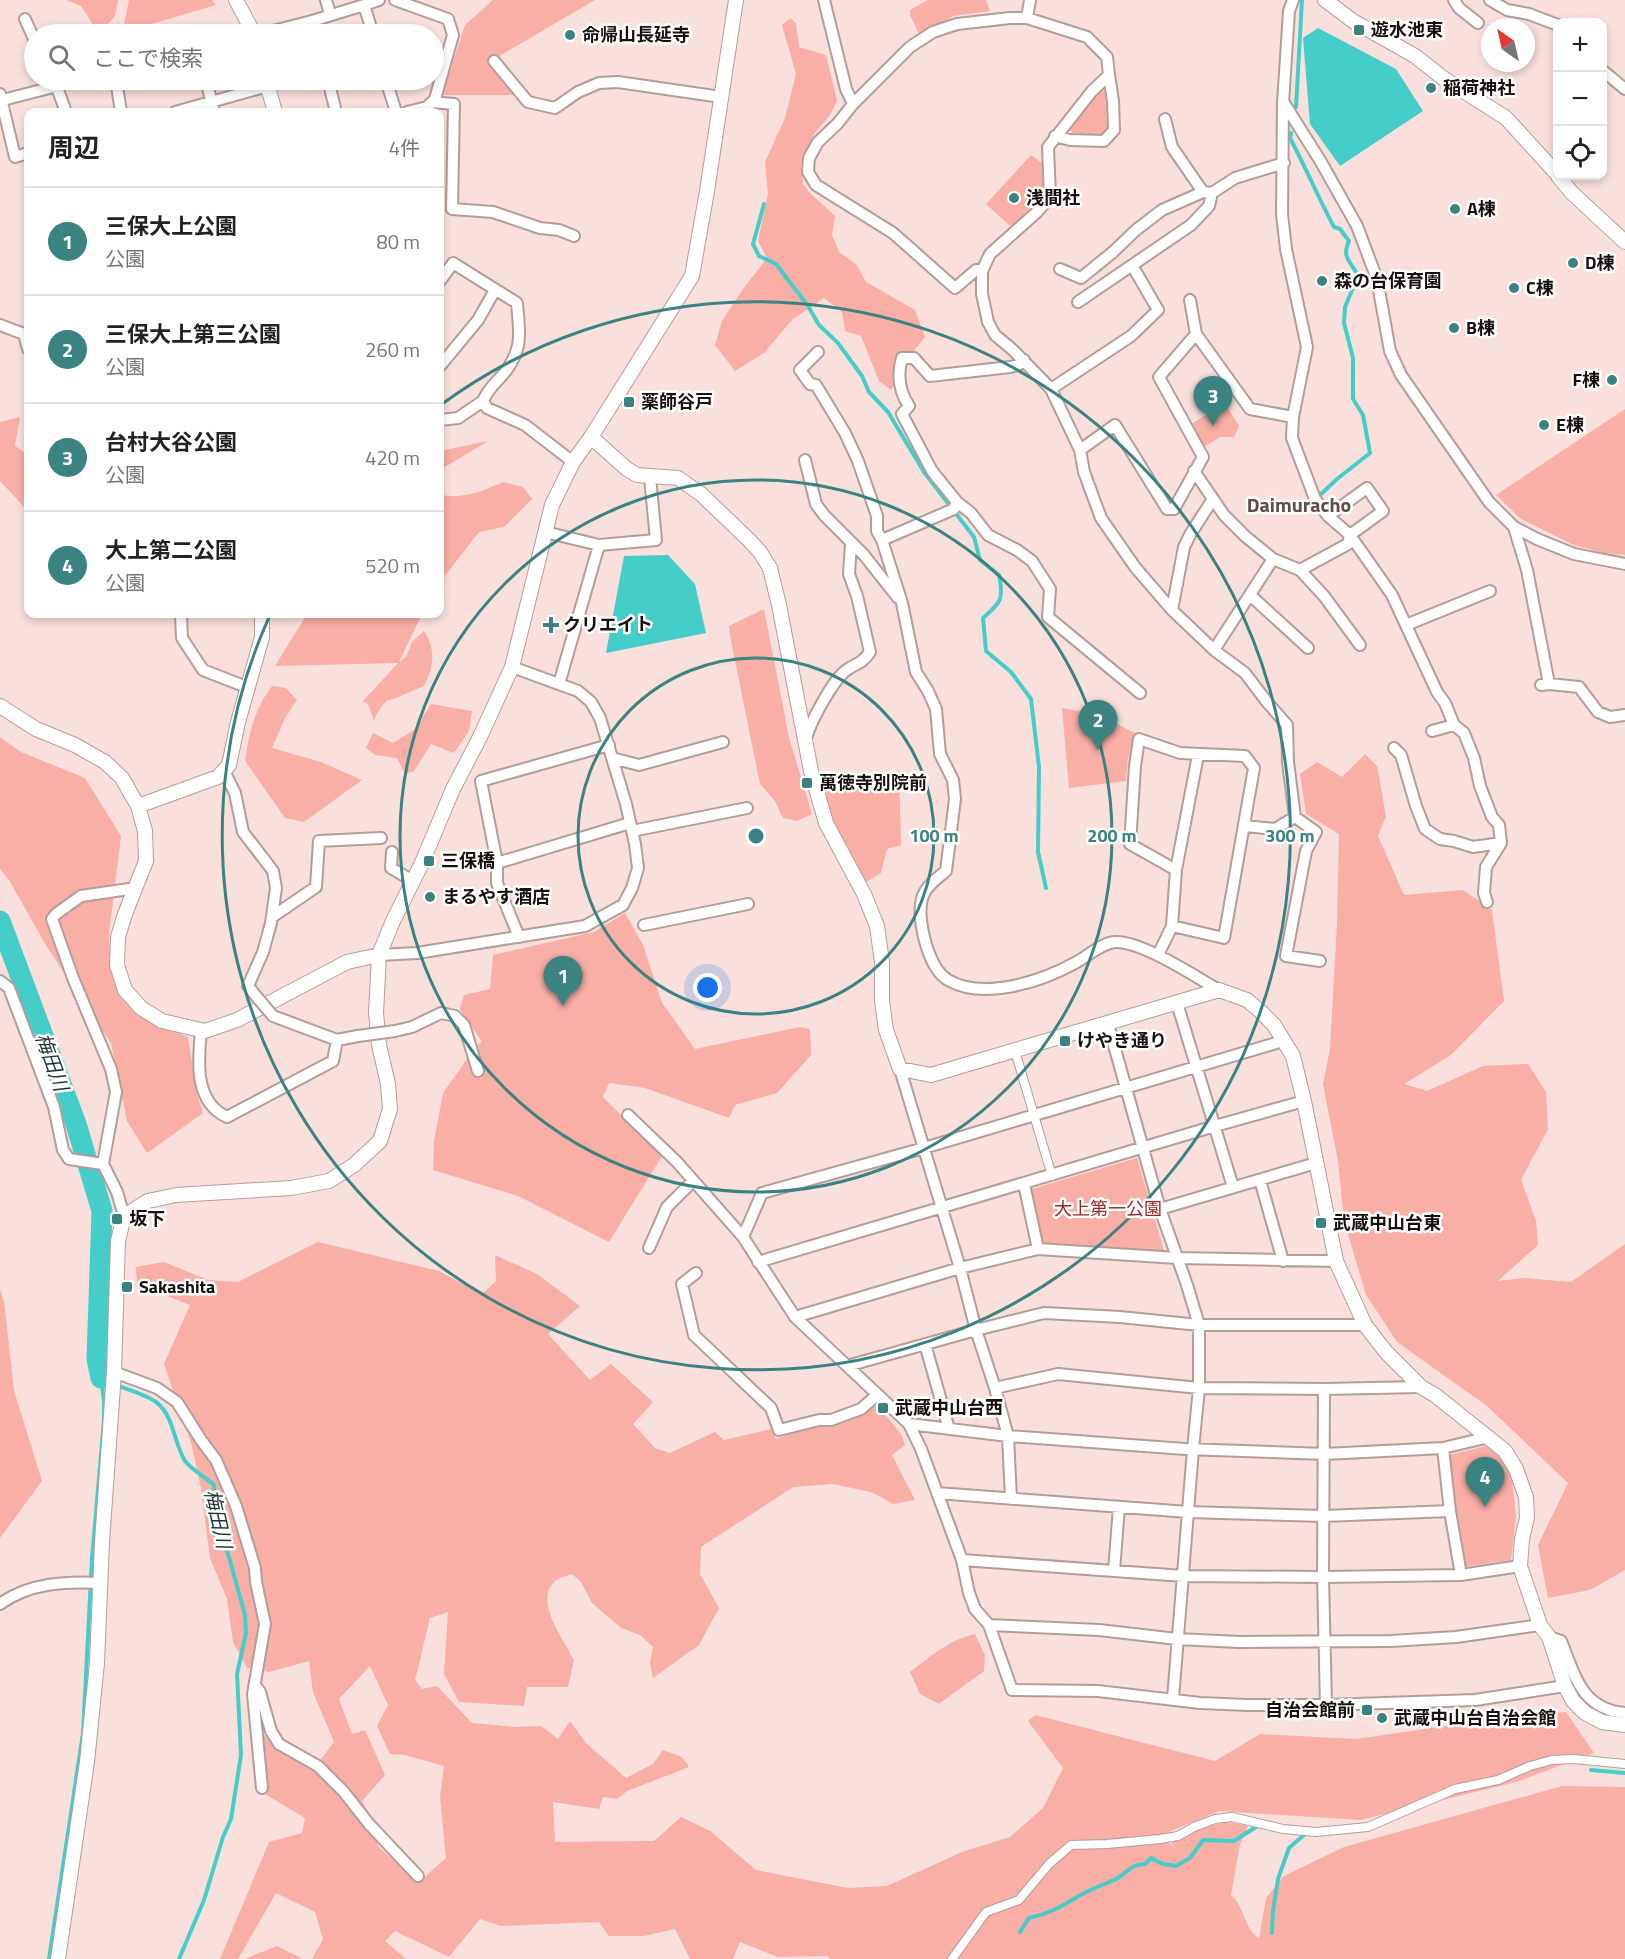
<!DOCTYPE html>
<html lang="ja">
<head>
<meta charset="utf-8">
<style>
  body { margin:0; font-family:"Titillium Web","Noto Sans JP",sans-serif; background:#f2f2f2; color:#222 }
  .controls { position:absolute; right:18px; top:18px; display:grid; overflow:hidden; border-radius:12px; box-shadow:0 3px 9px #0003 }
  .controls button { width:54px; height:54px; display:grid; place-items:center; padding:0; border:0; border-bottom:2px solid #e0e0e0; background:#fff; color:#222; font:30px sans-serif }
  .compass { position:absolute; left:1481px; top:18px; width:54px; height:54px; border-radius:50%; background:#fff; box-shadow:0 3px 9px #0003; rotate:326deg }
  .you { position:absolute; left:708px; top:988px; width:21px; height:21px; margin:-15px; border:4px solid #fff; border-radius:50%; background:#1a73e8; box-shadow:0 0 0 9px #1a73e833 }
  .badge { display:grid; place-items:center; width:39px; height:39px; border-radius:50%; background:#3b8380; color:#fff; font-size:20px; font-weight:700 }
  .pin { position:absolute; translate:-50% -50px; filter:drop-shadow(0 2px 3px #0008) }
  .pin::after { content:''; position:absolute; top:32px; width:21px; height:18px; background:inherit; clip-path:polygon(0 0,100% 0,50% 100%) }
  .list { margin:0; padding:0; list-style:none }
  h2 { display:flex; justify-content:space-between; align-items:center; height:78px; margin:0; padding:0 24px; font-size:26px }
  h2 small { font-size:20px; font-weight:400; color:#767676 }
  .list li { display:grid; grid-template-columns:39px 1fr auto; gap:18px; align-items:center; box-sizing:border-box; height:108px; padding:0 24px; border-top:2px solid #e0e0e0 }
  .list b { display:block; font-size:22px; white-space:nowrap }
  .list p { margin:0; font-size:20px; white-space:nowrap; color:#767676 }
  .list em { font-size:20px; font-style:normal; color:#767676 }
  .icon { flex:none; width:33px; height:33px; fill:none; stroke:currentColor; stroke-width:2; stroke-linecap:round; stroke-linejoin:round }
  .map { position:relative; flex:none; width:1625px; height:1959px; overflow:hidden }
  .search { position:absolute; background:#fff; box-shadow:0 3px 9px #0003; left:24px; top:24px; width:420px; height:66px; display:flex; align-items:center; gap:15px; box-sizing:border-box; padding:0 21px; border-radius:33px; color:#767676; font-size:22px }
  .panel { position:absolute; background:#fff; box-shadow:0 3px 9px #0003; left:24px; top:108px; width:420px; height:510px; border-radius:12px }
  .map>svg:first-child { display:block }
</style>
</head>
<body>
<div class="map">
<svg width="1625" height="1959" viewBox="0 0 1625 1959">
  <rect width="100%" height="100%" fill="#f9e0dd"/>
  <path fill="#f9aea6" fill-rule="evenodd" d="M66 0H118L115 16 99 34 81 6Z
    M129 0H212L216 5 138 28 139 34H122Z
    M493 0H595L491 61 515 95H442L465 25Z
    M928 0H986L990 11 953 16 919 34 910 15V10Z
    M790 18 796 23 799 47 826 55 837 101 830 115 814 134 801 165 803 184 810 193 835 216 832 235 839 252 856 264 866 282 915 310 925 337 916 348 891 390 879 381 861 336 845 331 842 312 824 298 792 320 764 353 735 371 715 345 722 321 743 289 767 258 758 241 768 194 765 162 785 118 796 74 782 25Z
    M1100 90 1106 92 1107 131 1101 137 1076 136 1070 130V123Z
    M1031 155 1042 163 1044 193 1029 213 1010 226 986 204Z
    M1225 403 1239 426 1234 437H1220L1202 448 1188 426Z
    M1625 409V555L1604 553 1574 545 1521 519 1496 495Z
    M20 417 15 446 27 454H28V511L0 481V422Z
    M488 441 440 470V451Z
    M503 482 523 487 532 499 504 527 479 532 440 582V495C465 499 480 492 503 482Z
    M764 609 789 738 812 814 797 821 783 818 775 801 760 784 731 641 729 626Z
    M307 614H422L399 662 406 657 412 642 424 631C436 648 434 668 424 686 411 691 399 698 386 701L377 713 374 721 368 704 363 701 398 663 275 666Z
    M272 686 286 688 297 700 285 718 272 748 321 762 362 780 304 822 285 818 245 761C249 733 255 708 272 686Z
    M431 704 472 711 469 731 454 753 431 744 414 771 405 774 397 758 375 755 366 748 373 733 393 743 414 730Z
    M1062 708 1101 715 1136 734 1128 758 1126 781 1069 788Z
    M0 737 21 752 85 778 121 836 109 933 110 960 115 981 124 998 148 1021 188 1037 197 1095 203 1113 147 1153 127 1121 111 1043 47 947 9 880 0 869Z
    M1365 754 1377 766 1386 816 1378 836 1404 895 1463 890 1492 910 1504 1001 1451 1055 1404 1084 1427 1091 1483 1066 1528 1064 1546 1092 1548 1129 1521 1180 1536 1221 1538 1245 1498 1281 1523 1278 1571 1282 1625 1244V1570L1590 1590 1548 1598 1538 1545 1568 1483 1487 1406 1397 1342 1366 1295 1344 1221 1338 1161 1323 1084 1330 1049 1337 924 1339 834 1306 814 1300 774 1317 762 1342 777Z
    M899 771 901 845 887 849 881 873 866 882 829 814 825 783Z
    M625 913 643 945 662 1003 695 1049 800 1027 810 1029 811 1055 777 1093 735 1105 729 1118 645 1088 609 1083 603 1097 662 1156 609 1242 518 1196 433 1170 434 1141 443 1093 477 1045 482 1042 460 1009 464 995 490 989 493 955 594 932Z
    M1137 1158 1165 1254 1042 1245 1028 1190Z
    M318 1242 439 1271 482 1294 496 1281 495 1255 537 1274 580 1306 548 1334 590 1380 611 1364 653 1402 633 1424 655 1448 670 1453 715 1432 724 1440 771 1429 776 1439 822 1424 833 1426 862 1415 877 1405 901 1434 905 1445 892 1455 915 1500 893 1504 871 1492 833 1484 793 1487 701 1547 700 1574 719 1608 699 1645 653 1678 650 1663 653 1647 640 1635 621 1628 592 1603 581 1582 572 1574C567 1576 558 1578 554 1582 534 1601 564 1640 574 1660L568 1687H527L524 1706 459 1702 444 1674 448 1612 430 1618 415 1680 422 1689 437 1686 472 1723 515 1727 541 1726 558 1739 570 1721 586 1743 626 1778 653 1764 663 1750 682 1757 689 1767 627 1791 617 1799 603 1797 599 1809 553 1802 555 1842 654 1841 681 1817 710 1831 756 1870 848 1888 887 1886 962 1852 1010 1837 1043 1808 1063 1768 1028 1721 1035 1715 1215 1761 1260 1734 1356 1739 1508 1717 1566 1712 1594 1753 1516 1782 1360 1820 1219 1811 1164 1834 1167 1841 1179 1851 1171 1843 1203 1827 1229 1822 1248 1826 1240 1844 1231 1895C1245 1907 1242 1925 1259 1939L1266 1898 1284 1876 1344 1847 1562 1786 1625 1787V1959H830L828 1956 778 1957 740 1942 733 1959H690L675 1929 644 1936H609L599 1922 501 1926 480 1919 449 1957 395 1931 385 1941 406 1959H312L323 1939 315 1912 276 1893 238 1959H220L269 1842 302 1833 305 1818 265 1794 261 1731 272 1745 315 1767 334 1742 313 1692 309 1661 269 1672 247 1668 233 1642 227 1599 210 1558 201 1489 192 1446 164 1364 190 1305 137 1284 136 1267 164 1262 208 1280 238 1282ZM370 1666 388 1705 377 1726 390 1754 405 1755 444 1766 440 1797 446 1858 418 1883 378 1846 372 1819 362 1801 385 1775 365 1730 352 1734 339 1699Z
    M0 1290 4 1301 14 1391 42 1481 0 1538Z
    M1489 1445 1500 1455 1511 1471 1516 1517 1511 1560 1462 1567 1450 1455Z
    M975 1634 985 1656 984 1671 939 1704 920 1694 910 1672C931 1656 949 1640 975 1634Z
    M277 1946 303 1959H245Z"/>
  <path fill="#45cdc9" d="M1318 28 1396 69 1423 111 1340 166 1310 124 1303 38Z
    M668 555 695 584 706 633 606 653 624 556Z"/>
  <g fill="none" stroke-linecap="round" stroke-linejoin="round">
    <path stroke="#45cdc9" stroke-width="4" d="M1296 107 1302 0
      M1291 133 1290 138C1306 168 1318 197 1334 227L1340 229 1349 241C1341 258 1351 261 1358 276L1345 307 1344 323 1353 358V399L1363 415 1370 453 1337 479 1320 495
      M764 204 753 244 759 256 776 264 808 306 819 325 838 343 862 376 869 392 888 412 924 472 974 537 980 560 999 575C1004 600 1001 602 983 618L986 651 1011 672 1031 699 1039 767 1038 852 1046 888
      M101 1378 111 1383
      M118 1386C130 1390 146 1395 156 1402 174 1415 174 1444 185 1461 192 1470 205 1477 214 1485L216 1522 229 1557 245 1615 246 1633 237 1674 241 1755 231 1819 223 1837 204 1900 179 1959
      M1591 1770 1625 1773
      M1020 1932 1029 1918C1048 1914 1061 1907 1077 1897 1089 1890 1103 1885 1116 1879 1128 1872 1130 1865 1145 1864L1151 1858 1163 1864 1176 1866 1190 1858 1203 1840 1234 1841 1256 1827
      M1272 1933 1273 1911 1278 1879 1289 1848 1304 1835
      M49 1959 83 1733 92 1559 104 1420V1401L101 1378"/>
    <path stroke="#45cdc9" stroke-width="21" d="M0 921 76 1124 102 1211 97 1359 101 1378"/>
    <defs>
      <path id="pedestrian" d="M1015 1051 1052 1176
        M952 1959 986 1912 1019 1900 1049 1864 1071 1845 1107 1844 1160 1839 1178 1836 1194 1827 1215 1819 1232 1817 1283 1829 1316 1832 1368 1827 1455 1789 1498 1780 1530 1766 1552 1760 1574 1759 1625 1764"/>
      <path id="minor" d="M326 0 330 14
        M395 0 448 19 453 35 435 99 427 107 407 112
        M824 0 846 89 853 104 838 123 818 142 809 158 808 172 816 185 893 233 955 288 976 270 982 271
        M1293 0 1289 11 1283 103 1282 214 1286 249 1307 347 1293 417 1292 438 1315 499 1328 516 1350 535 1392 595 1437 692 1445 703 1454 725 1464 733 1474 758 1480 786 1492 817 1499 825 1501 843 1486 867 1484 893 1487 902
        M1454 0 1459 8 1478 23
        M1490 0 1507 10 1529 14 1558 25
        M364 5 379 0
        M1027 18 1030 0
        M25 19 34 39
        M312 21 316 34
        M261 34 312 21 364 5 373 34
        M494 61 528 102 555 108 578 92 599 83 618 82 721 97
        M1602 70 1625 89
        M116 80 121 112
        M206 80 214 112
        M328 80 336 112
        M386 80 396 112
        M55 82 66 112
        M0 94 15 157 28 153
        M3 100 57 86
        M432 102 454 104 452 209 493 212 540 228 559 230 574 236
        M1284 103 1321 162 1357 226 1377 279 1390 351 1401 375 1489 502 1514 527 1537 539 1574 554 1625 564
        M853 104 910 47 933 32 957 24 1010 18H1027L1087 37 1107 57 1109 75 1092 91 1048 147 1050 197 1037 212 990 254 982 271V294L988 322 995 335 1013 350 1051 389 1080 450 1084 472 1101 518 1135 567 1172 610 1214 650 1245 673 1267 702 1287 725 1288 762 1295 817 1275 829 1245 826
        M175 112 268 86
        M1165 119 1172 147 1203 192
        M1055 136 1070 140 1104 141 1114 130 1113 101 1109 75
        M1060 269 1081 278 1113 252 1136 230 1162 210 1203 192 1212 193
        M440 281 453 263 517 303C519 331 524 346 506 371 498 381 488 388 483 401L487 408 525 425 573 462
        M1190 300 1196 334
        M1078 302 1191 225 1209 206 1212 193 1235 178 1284 163
        M0 325 24 334 28 349
        M818 352 800 370 810 384 816 385 845 433 858 461 877 516V531L882 540 902 603 916 672 928 691 936 709 940 754 953 780 955 799 946 871C927 886 918 893 921 920 923 938 931 970 948 980 984 1001 1042 981 1075 963 1087 957 1101 943 1115 942 1142 941 1194 976 1219 990
        M440 366 478 320 495 290
        M1051 389 1131 336 1158 310 1133 267
        M440 420 458 418 483 401
        M1080 450 1115 425 1167 509H1174L1203 457 1159 377 1196 334 1250 409 1293 417
        M805 460 816 504 824 515 864 555 898 598
        M1194 471 1224 515 1245 536 1273 559 1300 570 1324 596 1360 645
        M957 502 971 513 988 535 1017 550 1032 561 1050 589 1048 617 1140 693
        M1514 527 1527 570 1549 684
        M545 532 599 545 656 540 650 477
        M882 540 954 509 957 502 932 471 902 414 909 406C899 391 897 375 902 358H914L930 376 1010 367 1018 365 1024 360
        M1300 570 1348 544 1350 535 1383 511 1367 488 1328 516
        M1250 595 1308 648
        M1172 610 1184 547 1191 533 1213 499
        M181 614 182 638 203 670 249 688
        M1406 625 1490 591
        M1214 650 1273 559
        M559 684 599 545
        M1541 685 1549 684 1579 687 1598 712 1610 717 1625 715
        M1432 731 1454 725
        M806 738C811 721 831 684 844 672 855 663 860 666 870 652L857 596 849 574 851 544
        M1394 748 1401 755 1416 806 1425 829 1440 839 1454 841 1473 847 1501 843
        M612 758 639 765 723 742
        M224 771 235 793 243 832 273 871 276 888 271 923 263 952 248 986 256 996
        M1295 817 1316 832 1306 851 1286 956 1320 961
        M632 831 747 808
        M392 852 391 868 413 881
        M497 863 630 823
        M272 917 316 887 319 841 381 838
        M644 925 748 904
        M1172 926 1224 938 1254 768 1245 756 1180 753 1139 739 1135 766 1130 844 1176 870
        M519 937 497 883V863L481 781 609 745
        M379 955 417 953 585 926 623 905 632 888 638 868 635 844 626 804 600 718 591 702 578 691 512 667
        M1158 955 1172 926 1176 870 1198 755
        M0 981 9 988 54 1107 63 1150 69 1159 103 1164
        M1177 1003 1233 1187
        M273 1016 337 1040 358 1036
        M1108 1024 1160 1209 1187 1285 1199 1325V1388L1193 1449 1173 1699
        M201 1031C198 1061 194 1102 227 1117L333 1061 337 1040
        M395 1031 412 1027 441 1013 455 1016 464 1025 478 1071
        M900 1069 960 1268 976 1330 995 1388 1008 1436 1011 1499
        M628 1115 677 1162 743 1237
        M1260 1180 1283 1261
        M1024 1184 1038 1249
        M1160 1209 1316 1163
        M124 1216 117 1192 103 1164 116 1092 111 1069 73 978 52 919 56 914 81 896 136 888
        M649 1248 667 1207 693 1181
        M1336 1261 1177 1258 1038 1249 960 1268 795 1317 909 1424 921 1449 962 1560 969 1593 975 1609 989 1625 1012 1690 1098 1691 1200 1703 1247 1705H1326L1475 1700 1565 1686
        M758 1262 1215 1126 1304 1101
        M696 1273 682 1284 694 1335 771 1408 779 1430 819 1420H831L861 1409 877 1395
        M795 1317 743 1237 762 1193 924 1148 1283 1041
        M925 1344 949 1429
        M847 1366 976 1330 1044 1313 1120 1317 1199 1325H1365
        M114 1372 157 1388 177 1402 201 1440 216 1460 236 1506 255 1568 256 1582 265 1624 253 1694 262 1788
        M995 1388 1058 1374 1199 1388 1324 1389 1421 1387
        M1324 1389 1323 1577 1326 1705
        M909 1424 1008 1436 1185 1449 1325 1454 1443 1448 1489 1437
        M937 1493 1188 1512 1324 1516 1450 1511 1443 1448
        M1450 1511 1461 1575
        M962 1560 1184 1576 1323 1577 1461 1575 1520 1566
        M1114 1571 1119 1507
        M0 1604C29 1583 66 1581 101 1583
        M989 1625 1099 1630 1177 1639 1239 1642 1391 1641 1456 1637 1540 1625
        M1549 1637 1561 1641C1575 1675 1581 1709 1625 1713
        M255 1685 260 1692 271 1731 279 1744 318 1766 344 1792 369 1824 418 1876"/>
      <path id="tertiary" d="M236 0 254 34
        M1325 0 1353 21 1415 56 1443 78 1506 118 1558 175
        M266 80 275 112
        M1558 176 1572 193 1625 242
        M591 437 627 469 637 475 678 478 701 494 749 540 760 552 770 568 779 605 811 771 826 823 864 894 877 926 882 962V1001L886 1030 900 1069 931 1075 1219 990 1247 1000 1260 1011 1274 1025 1293 1056 1304 1101 1336 1261 1365 1325 1386 1352 1421 1387 1435 1395 1505 1451 1516 1469 1526 1497 1527 1518 1522 1539 1520 1566 1540 1625 1549 1637 1565 1686 1573 1701 1585 1713 1602 1722 1625 1725
        M0 706 36 729 75 745 105 762 122 778 138 806 145 831 146 861 125 914 118 937 117 965 125 990 141 1008 162 1021 205 1031 237 1020 347 962 379 955
        M138 806 218 777 229 765 238 722 262 637V614
        M58 1959 87 1762 97 1663 102 1542 114 1372 118 1241 124 1216 148 1201 176 1195 291 1188 329 1181 354 1165 380 1141 390 1109 388 1084 379 1045 376 1013 379 955 393 921 421 865 453 789 480 737 512 667 552 505 573 462 591 437 692 276 707 191 736 0"/>
    </defs>
    <use href="#pedestrian" stroke="#b39d9a" stroke-width="10"/>
    <use href="#minor" stroke="#b39d9a" stroke-width="14"/>
    <use href="#tertiary" stroke="#b39d9a" stroke-width="16"/>
    <use href="#pedestrian" stroke="#fff" stroke-width="8"/>
    <use href="#minor" stroke="#fff" stroke-width="10"/>
    <use href="#tertiary" stroke="#fff" stroke-width="14"/>
    <defs>
      <path id="minor-bridge" d="M256 996 273 1016
        M358 1036 395 1031"/>
    </defs>
    <use href="#minor-bridge" stroke="#b39d9a" stroke-width="14" stroke-linecap="butt"/>
    <use href="#minor-bridge" stroke="#fff" stroke-width="10"/>
  </g>
  <g fill="none" stroke="#3b8380" stroke-width="3">
    <circle cx="756" cy="836" r="178"/>
    <circle cx="756" cy="836" r="356"/>
    <path d="M442 404A534 534 0 1 1 270 615"/>
  </g>
  <g fill="#3b8380" stroke="#fff" stroke-width="2">
    <rect x="1353" y="24" width="12" height="12" rx="3"/>
    <circle cx="570" cy="35" r="6"/>
    <circle cx="1431" cy="88" r="6"/>
    <circle cx="1014" cy="198" r="6"/>
    <circle cx="1455" cy="209" r="6"/>
    <circle cx="1573" cy="263" r="6"/>
    <circle cx="1322" cy="281" r="6"/>
    <circle cx="1514" cy="288" r="6"/>
    <circle cx="1454" cy="328" r="6"/>
    <circle cx="1612" cy="380" r="6"/>
    <rect x="623" y="396" width="12" height="12" rx="3"/>
    <circle cx="1544" cy="425" r="6"/>
    <path d="M548 616h6v6h6v6h-6v6h-6v-6h-6v-6h6z"/>
    <rect x="801" y="777" width="12" height="12" rx="3"/>
    <rect x="423" y="855" width="12" height="12" rx="3"/>
    <circle cx="430" cy="897" r="6"/>
    <rect x="1059" y="1035" width="12" height="12" rx="3"/>
    <rect x="111" y="1213" width="12" height="12" rx="3"/>
    <rect x="1315" y="1217" width="12" height="12" rx="3"/>
    <rect x="121" y="1281" width="12" height="12" rx="3"/>
    <rect x="877" y="1402" width="12" height="12" rx="3"/>
    <rect x="1361" y="1704" width="12" height="12" rx="3"/>
    <circle cx="1382" cy="1718" r="6"/>
  </g>
  <g text-anchor="middle" stroke-width="5" stroke-linejoin="round" paint-order="stroke">
    <g font-size="18" font-weight="bold" fill="#18100f" stroke="#fff" text-anchor="start">
      <text x="1371" y="36">遊水池東</text>
      <text x="582" y="41">命帰山長延寺</text>
      <text x="1443" y="94">稲荷神社</text>
      <text x="1026" y="204">浅間社</text>
      <text x="1467" y="215">A棟</text>
      <text x="1585" y="269">D棟</text>
      <text x="1334" y="287">森の台保育園</text>
      <text x="1526" y="294">C棟</text>
      <text x="1466" y="334">B棟</text>
      <text x="1600" y="386" text-anchor="end">F棟</text>
      <text x="641" y="408">薬師谷戸</text>
      <text x="1556" y="431">E棟</text>
      <text x="563" y="631">クリエイト</text>
      <text x="819" y="789">萬徳寺別院前</text>
      <text x="441" y="867">三保橋</text>
      <text x="442" y="903">まるやす酒店</text>
      <text x="1077" y="1047">けやき通り</text>
      <text x="129" y="1225">坂下</text>
      <text x="1333" y="1229">武蔵中山台東</text>
      <text x="139" y="1293">Sakashita</text>
      <text x="895" y="1414">武蔵中山台西</text>
      <text x="1355" y="1716" text-anchor="end">自治会館前</text>
      <text x="1394" y="1724">武蔵中山台自治会館</text>
    </g>
    <g font-size="18" fill="#952826" stroke="#fff">
      <text x="1108" y="1215">大上第一公園</text>
    </g>
    <g font-size="20" font-weight="bold" fill="#5f4c49" stroke="#fff">
      <text x="1299" y="512">Daimuracho</text>
    </g>
    <g font-size="20" font-style="italic" fill="#1e3534" stroke="#fff">
      <text transform="translate(52 1062) rotate(70)" y="7">梅田川</text>
      <text transform="translate(218 1519) rotate(77)" y="7">梅田川</text>
    </g>
  </g>
  <circle cx="756" cy="836" r="9" fill="#3b8380" stroke="#fff" stroke-width="3"/>
  <g font-size="18" text-anchor="middle" font-weight="bold" fill="#3b8380" stroke="#fff" stroke-width="5" stroke-linejoin="round" paint-order="stroke">
    <text x="934" y="842">100 m</text>
    <text x="1112" y="842">200 m</text>
    <text x="1290" y="842">300 m</text>
  </g>
</svg>
<div class="controls">
<button>+</button>
<button>−</button>
<button><svg class="icon" aria-label="locate" viewBox="0 0 24 24"><circle cx="12" cy="12" r="6"/><path d="M12 2v4M12 18v4M2 12h4M18 12h4"/></svg></button>
</div>
<svg class="compass" viewBox="-18 -18 36 36"><path d="M0-13l5 13h-10z" fill="#e53935"/><path d="M0 13l5-13h-10z" fill="#767676"/></svg>
<div class="you"></div>
<div class="pin badge" style="left:563px;top:1006px">1</div>
<div class="pin badge" style="left:1098px;top:750px">2</div>
<div class="pin badge" style="left:1213px;top:426px">3</div>
<div class="pin badge" style="left:1485px;top:1507px">4</div>
<div class="search"><svg class="icon" aria-label="search" viewBox="0 0 24 24"><circle cx="10" cy="10" r="6"/><path d="M15 15l6 6"/></svg>ここで検索</div>
<section class="panel">
<h2>周辺<small>4件</small></h2>
<ul class="list">
<li><span class="badge">1</span><div><b>三保大上公園</b><p>公園</p></div><em>80 m</em></li>
<li><span class="badge">2</span><div><b>三保大上第三公園</b><p>公園</p></div><em>260 m</em></li>
<li><span class="badge">3</span><div><b>台村大谷公園</b><p>公園</p></div><em>420 m</em></li>
<li><span class="badge">4</span><div><b>大上第二公園</b><p>公園</p></div><em>520 m</em></li>
</ul>
</section>
</div>
</body>
</html>
